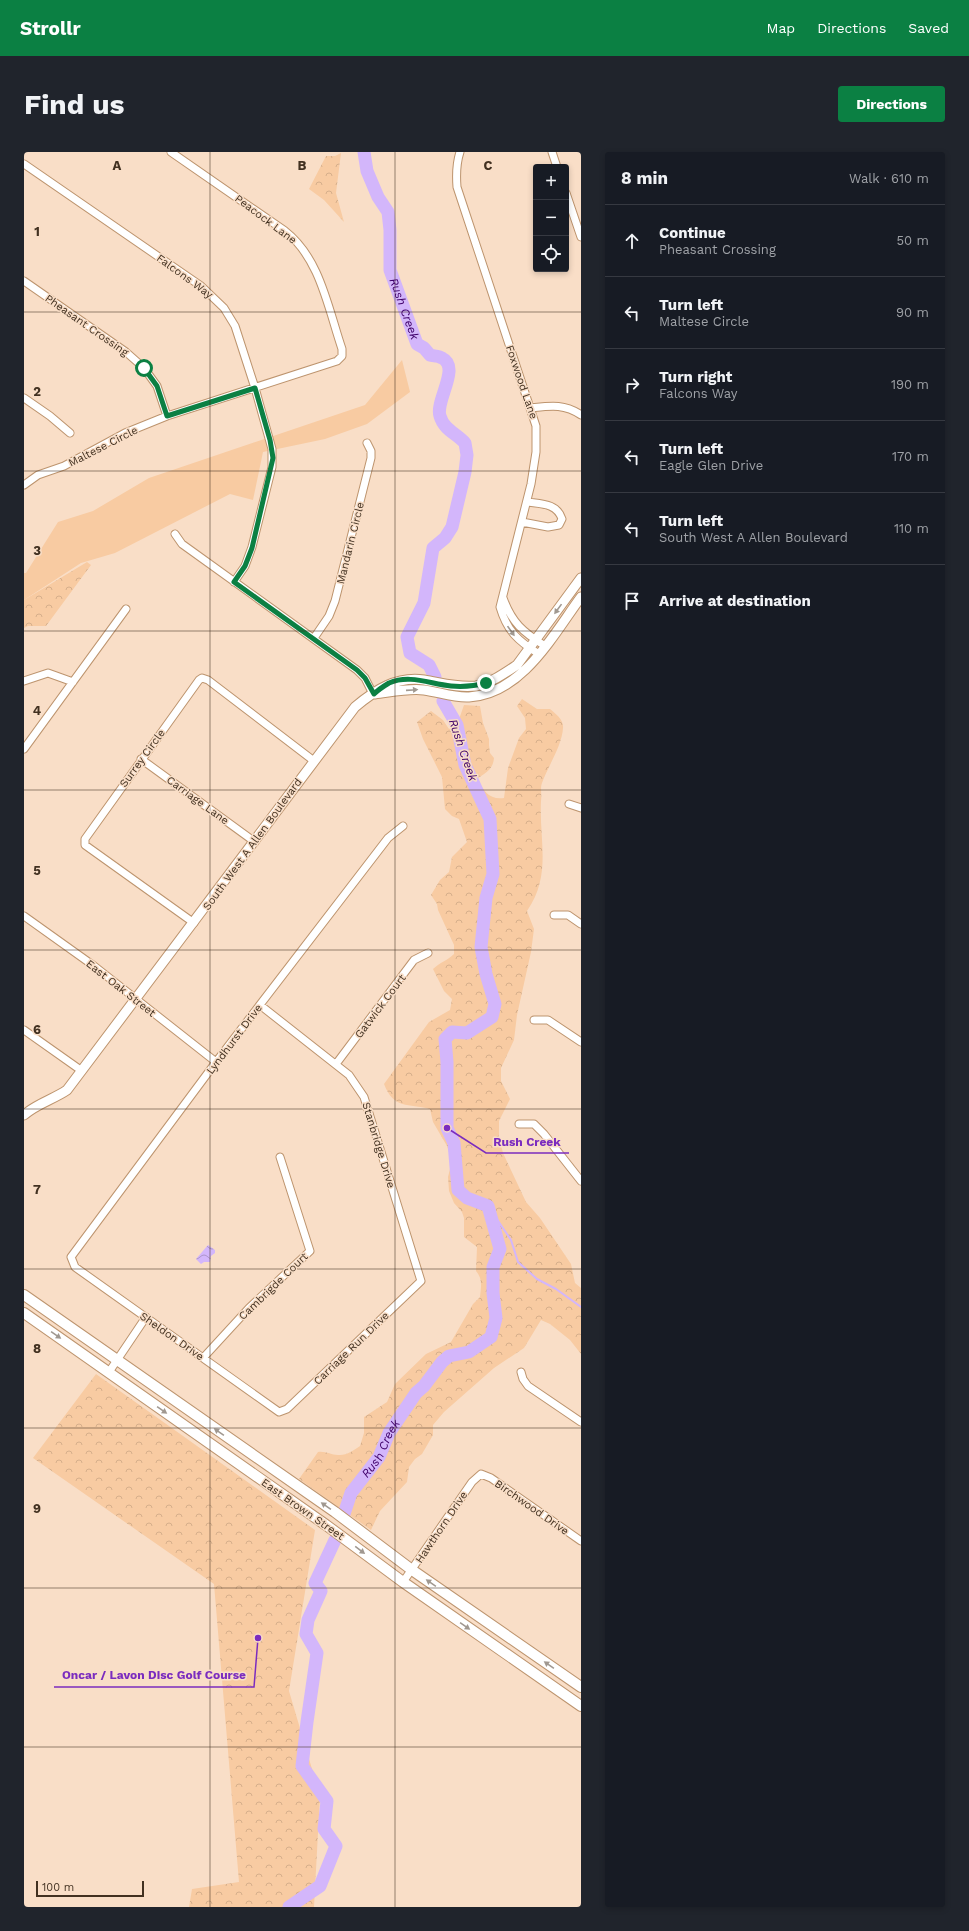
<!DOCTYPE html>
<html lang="en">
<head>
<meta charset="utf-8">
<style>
  body { margin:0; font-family:"Work Sans",sans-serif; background:#20242c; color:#f1f3f6 }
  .controls { position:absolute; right:12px; top:12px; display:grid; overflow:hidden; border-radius:4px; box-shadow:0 2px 6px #0003 }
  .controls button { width:36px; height:36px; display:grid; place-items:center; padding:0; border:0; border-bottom:1px solid #363941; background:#171b24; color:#f1f3f6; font:20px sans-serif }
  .scale { position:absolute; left:12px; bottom:10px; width:108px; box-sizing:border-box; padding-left:4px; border:2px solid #423121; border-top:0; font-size:11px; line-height:14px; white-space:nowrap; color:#423121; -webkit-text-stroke:3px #f9dec7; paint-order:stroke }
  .stop { position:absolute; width:12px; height:12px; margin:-9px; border:3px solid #0b8043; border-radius:50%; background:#fff }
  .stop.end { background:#0b8043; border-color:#fff; box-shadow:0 1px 4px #0008 }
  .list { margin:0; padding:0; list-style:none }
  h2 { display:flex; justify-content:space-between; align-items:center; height:52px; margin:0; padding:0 16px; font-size:17px }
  h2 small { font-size:13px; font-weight:400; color:#9ea1a6 }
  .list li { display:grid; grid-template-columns:26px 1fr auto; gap:12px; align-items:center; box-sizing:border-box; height:72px; padding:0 16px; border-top:1px solid #363941 }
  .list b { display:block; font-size:15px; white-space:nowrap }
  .list p { margin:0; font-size:13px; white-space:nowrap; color:#9ea1a6 }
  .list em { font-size:13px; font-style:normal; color:#9ea1a6 }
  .icon { flex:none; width:22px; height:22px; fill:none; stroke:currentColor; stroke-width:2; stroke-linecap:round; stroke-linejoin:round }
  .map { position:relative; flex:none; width:557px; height:1755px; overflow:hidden; border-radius:4px }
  header { display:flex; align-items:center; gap:24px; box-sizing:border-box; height:56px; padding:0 20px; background:#0b8043; color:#fff }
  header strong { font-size:19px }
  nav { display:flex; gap:22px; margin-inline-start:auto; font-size:14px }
  .intro { display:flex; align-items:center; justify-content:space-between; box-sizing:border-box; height:96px; padding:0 24px }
  h1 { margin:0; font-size:28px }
  .button { padding:10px 18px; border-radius:4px; background:#0b8043; color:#fff; font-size:14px; font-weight:700 }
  main { display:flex; gap:24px; padding:0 24px }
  aside { flex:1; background:#171b24; border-radius:4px; box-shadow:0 2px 6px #0003 }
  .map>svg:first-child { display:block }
</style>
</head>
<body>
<header>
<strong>Strollr</strong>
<nav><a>Map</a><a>Directions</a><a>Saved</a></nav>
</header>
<div class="intro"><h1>Find us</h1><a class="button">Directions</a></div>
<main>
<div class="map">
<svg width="557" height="1755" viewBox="0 0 557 1755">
  <defs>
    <pattern id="forest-crowns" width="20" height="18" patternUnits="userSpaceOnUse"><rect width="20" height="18" fill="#f8cba2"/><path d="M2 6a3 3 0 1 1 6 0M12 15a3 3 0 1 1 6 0" fill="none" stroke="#d6af8b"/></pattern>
    <pattern id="water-waves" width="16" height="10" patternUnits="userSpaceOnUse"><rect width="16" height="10" fill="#d3b6fb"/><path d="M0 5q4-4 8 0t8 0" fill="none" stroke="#ad95cb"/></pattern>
  </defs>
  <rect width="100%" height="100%" fill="#f9dec7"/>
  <path fill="#f8cba2" d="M378 208 386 240 343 272 301 287 239 300 229 348 206 342 91 401 57 411 0 448V421H2L34 370 69 359 125 326 341 253Z"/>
  <path fill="url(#forest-crowns)" d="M317 1 312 41 320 70 300 48 285 37 302 4H311Z
    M63 410 67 413 22 474H4L0 476V448Z
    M498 547 513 557H526C532 562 540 568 539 576 538 594 524 614 518 631 516 636 518 643 517 649 515 689 528 723 503 759L510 777 507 800 493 863 490 888 477 916V929L486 947 475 969V985L479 1001 502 1050 516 1066 547 1112 551 1131 557 1136V1202L546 1188 526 1172 517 1168 500 1196 470 1216 420 1260 409 1273V1283L398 1302 391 1307 385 1315 383 1330 356 1359 347 1378 275 1327 294 1300C302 1299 307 1303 314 1303 322 1304 330 1298 336 1294L340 1281V1265L363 1250 371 1232 402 1202 427 1190 449 1152 456 1145C457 1135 459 1127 452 1119L453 1095 440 1085V1066L438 1060 430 1051 425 1039 424 1025 428 1009 423 994 409 970 406 957C384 951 370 958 360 932L405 870 426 858 428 847 420 839 409 817C416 810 423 809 430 802V793L414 758 413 752 407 743 416 728 425 720 428 705 443 690 435 667 428 664 421 657 418 625 399 587 393 570 407 559 419 568 425 577 433 573 440 553 456 554 459 571 465 587V593L466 601 470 606C469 617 463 620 454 626 458 639 466 648 480 646L484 616 495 586 502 577 501 566 493 554Z
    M72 1222 291 1378 265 1539 296 1644 290 1755H165L168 1737 215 1730 190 1432 9 1306Z"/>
  <path fill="url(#water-waves)" d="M184 1093 191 1098V1101L187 1104 186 1110H180L177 1112 172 1107Z"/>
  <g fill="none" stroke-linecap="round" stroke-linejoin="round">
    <path stroke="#d3b6fb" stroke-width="2" d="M464 1054 487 1088 494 1110 513 1127 532 1137 557 1155"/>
    <g stroke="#d3b6fb" stroke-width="13">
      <path id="s1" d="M340 0 343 19 354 45 364 60 366 78V118L393 192 400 196 406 203C409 204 415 204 418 206 437 215 411 249 416 264 420 278 432 281 441 291L443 303 441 320 428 375 421 386 409 396 400 451 383 485 386 501 405 513 411 525"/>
      <path id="s2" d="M320 1362 327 1341 355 1305 365 1281 392 1241 400 1234 418 1210 425 1204 445 1200 467 1185 472 1166 469 1141V1115L476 1097 464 1054 443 1046 434 1038 430 991 423 976V910L421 887 428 880 443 881 468 865 471 852 462 822 457 795 462 746 469 722 466 667 441 613 433 573 419 549"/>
      <path d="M265 1755 296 1734 312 1694 300 1677 303 1649 278 1614 283 1570 293 1501 282 1482 284 1468 297 1439 291 1431 311 1388"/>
    </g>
    <defs>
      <path id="minor" d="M436 0C432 12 432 22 433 35L512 274V300L507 332 476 455C483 479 494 489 515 502
        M528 0 533 15
        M0 12 177 134 200 156 211 174 231 236 248 297V315L228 395 221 414 210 430
        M542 41 557 85
        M0 129 102 200 120 216 133 234 143 264
        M0 246 26 264 46 281
        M506 256C525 254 540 251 557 263
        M0 333 14 323 40 314 101 281 143 264 313 209 318 204V197C304 156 296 106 261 79L147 0
        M498 370 524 375 535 373 538 367C533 351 517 352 503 350
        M151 382 158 392 333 518 341 526 349 542
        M479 446C488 471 499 480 521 494
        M290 486 305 464 311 449 347 306V299L343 291
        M0 529 24 521 49 530
        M0 597 102 457
        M117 607 231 690
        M545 652 557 656
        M530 763H544L557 772
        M0 764 70 814 192 910
        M170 771 61 693V687L175 528 178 526 184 528 290 609
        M236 853 325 923 340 945 397 1129 263 1257 255 1260 51 1115 47 1105 192 910 364 686 379 674
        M510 868H524L557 890
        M0 878 58 919
        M312 912 390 808 404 801
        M495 972H510L520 982 557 1029
        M179 1206 225 1156 286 1099 256 1005
        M85 1220 122 1165
        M497 1220 499 1227 504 1234 557 1270
        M379 1430 448 1330 457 1322 467 1326 557 1389"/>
      <path id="tertiary" d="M351 542C367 540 385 536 400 538 415 540 430 546 445 545 498 542 529 483 557 445
        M0 963C12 952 30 947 43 938L331 555C351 538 373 524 400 528 418 531 434 536 452 534 467 531 481 521 493 513L557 426"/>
      <path id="secondary" d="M0 1143 311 1360 388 1418 557 1535
        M0 1161 302 1373 379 1430 557 1554"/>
    </defs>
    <use href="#minor" stroke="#bd946e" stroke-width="9"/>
    <use href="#tertiary" stroke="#bd946e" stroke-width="11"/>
    <use href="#secondary" stroke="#bd946e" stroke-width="12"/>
    <use href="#minor" stroke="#fff" stroke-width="7"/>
    <use href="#tertiary" stroke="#fff" stroke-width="9"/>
    <use href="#secondary" stroke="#fff" stroke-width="10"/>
  </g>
  <defs><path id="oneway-solid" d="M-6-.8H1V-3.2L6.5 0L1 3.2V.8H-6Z"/></defs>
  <g fill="#a09890">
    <use href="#oneway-solid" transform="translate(534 457) rotate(126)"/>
    <use href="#oneway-solid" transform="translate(487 479) rotate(55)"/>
    <use href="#oneway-solid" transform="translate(388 538) rotate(-4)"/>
    <use href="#oneway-solid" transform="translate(32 1183) rotate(35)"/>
    <use href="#oneway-solid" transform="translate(138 1258) rotate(35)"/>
    <use href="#oneway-solid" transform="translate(195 1280) rotate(-145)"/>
    <use href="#oneway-solid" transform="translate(302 1354) rotate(-145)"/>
    <use href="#oneway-solid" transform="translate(336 1398) rotate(37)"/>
    <use href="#oneway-solid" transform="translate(407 1431) rotate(-145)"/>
    <use href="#oneway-solid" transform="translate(441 1474) rotate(35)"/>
    <use href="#oneway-solid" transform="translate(525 1513) rotate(-145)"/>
  </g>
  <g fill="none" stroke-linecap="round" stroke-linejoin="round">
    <path stroke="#0b8043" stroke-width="5" d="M120 216 133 234 143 264 231 236 246 288 249 306 228 396 221 414 210 430 333 518 341 526 350 542C354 538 360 534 365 531 386 522 406 532 427 534 439 535 451 534 462 531"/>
  </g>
  <path fill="none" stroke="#423121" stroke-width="1" stroke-opacity="0.55" d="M186 0V1755M371 0V1755M0 160H557M0 319H557M0 479H557M0 638H557M0 798H557M0 957H557M0 1117H557M0 1276H557M0 1436H557M0 1595H557"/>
  <g text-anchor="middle" stroke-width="3" stroke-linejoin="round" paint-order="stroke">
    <g font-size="11" fill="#423121" stroke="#f9dec7">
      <text transform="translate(242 67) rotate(37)" y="4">Peacock Lane</text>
      <text transform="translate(161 124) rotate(36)" y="4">Falcons Way</text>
      <text transform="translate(63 173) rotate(35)" y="4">Pheasant Crossing</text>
      <text transform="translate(498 230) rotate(71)" y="4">Foxwood Lane</text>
      <text transform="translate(79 294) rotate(-27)" y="4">Maltese Circle</text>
      <text transform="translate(326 391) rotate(-76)" y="4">Mandarin Circle</text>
      <text transform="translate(118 606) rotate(-54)" y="4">Surrey Circle</text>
      <text transform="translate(174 648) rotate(36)" y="4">Carriage Lane</text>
      <text transform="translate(228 692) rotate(-54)" y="4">South West A Allen Boulevard</text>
      <text transform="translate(97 836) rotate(38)" y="4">East Oak Street</text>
      <text transform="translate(356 854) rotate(-53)" y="4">Gatwick Court</text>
      <text transform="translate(210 887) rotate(-53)" y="4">Lyndhurst Drive</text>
      <text transform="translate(355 993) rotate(73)" y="4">Stanbridge Drive</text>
      <text transform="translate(249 1134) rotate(-44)" y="4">Cambrigde Court</text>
      <text transform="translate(148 1184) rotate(35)" y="4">Sheldon Drive</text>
      <text transform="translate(327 1196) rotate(-44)" y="4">Carriage Run Drive</text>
      <text transform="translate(508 1355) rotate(35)" y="4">Birchwood Drive</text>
      <text transform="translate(279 1357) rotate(35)" y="4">East Brown Street</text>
      <text transform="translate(417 1375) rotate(-56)" y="4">Hawthorn Drive</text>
    </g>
    <g font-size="12" font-style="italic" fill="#3f016a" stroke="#f9dec7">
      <text dy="4" stroke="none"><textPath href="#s1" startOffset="165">Rush Creek</textPath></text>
      <text transform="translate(439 598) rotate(71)" y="4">Rush Creek</text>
      <text dy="4" stroke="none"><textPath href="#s2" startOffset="76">Rush Creek</textPath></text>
    </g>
  </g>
  <g font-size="13" text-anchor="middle" font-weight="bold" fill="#423121" stroke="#f9dec7" stroke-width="3" stroke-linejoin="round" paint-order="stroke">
    <text x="93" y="18">A</text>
    <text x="278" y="18">B</text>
    <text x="464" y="18">C</text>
    <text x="13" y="84">1</text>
    <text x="13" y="244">2</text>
    <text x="13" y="403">3</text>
    <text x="13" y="563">4</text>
    <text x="13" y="723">5</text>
    <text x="13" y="882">6</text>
    <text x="13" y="1042">7</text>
    <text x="13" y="1201">8</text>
    <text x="13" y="1361">9</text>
  </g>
  <path fill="none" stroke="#7b2cbf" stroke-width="1.5" d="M423 976L462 1001H545M234 1486L230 1535H30"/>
  <g fill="#7b2cbf" stroke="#f9dec7" stroke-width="1.5">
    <circle cx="423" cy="976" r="4"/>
    <circle cx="234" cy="1486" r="4"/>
  </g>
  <g font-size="12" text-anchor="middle" font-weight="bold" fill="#7b2cbf" stroke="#f9dec7" stroke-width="3" stroke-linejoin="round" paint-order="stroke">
    <text x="503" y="994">Rush Creek</text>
    <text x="130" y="1527">Oncar / Lavon Disc Golf Course</text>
  </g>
</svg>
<div class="controls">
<button>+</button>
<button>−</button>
<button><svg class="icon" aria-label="locate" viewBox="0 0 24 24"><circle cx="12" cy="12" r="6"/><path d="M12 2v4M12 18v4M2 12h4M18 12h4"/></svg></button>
</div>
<div class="scale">100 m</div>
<div class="stop" style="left:120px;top:216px"></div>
<div class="stop end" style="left:462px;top:531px"></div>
</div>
<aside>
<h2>8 min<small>Walk · 610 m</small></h2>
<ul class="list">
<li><svg class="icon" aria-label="ahead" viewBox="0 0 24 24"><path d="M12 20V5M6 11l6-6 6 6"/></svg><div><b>Continue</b><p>Pheasant Crossing</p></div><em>50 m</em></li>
<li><svg class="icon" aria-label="left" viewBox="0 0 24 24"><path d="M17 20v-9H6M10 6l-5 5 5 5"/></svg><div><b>Turn left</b><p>Maltese Circle</p></div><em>90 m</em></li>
<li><svg class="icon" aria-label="right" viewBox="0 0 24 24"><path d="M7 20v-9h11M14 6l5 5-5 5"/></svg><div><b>Turn right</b><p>Falcons Way</p></div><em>190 m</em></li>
<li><svg class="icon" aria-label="left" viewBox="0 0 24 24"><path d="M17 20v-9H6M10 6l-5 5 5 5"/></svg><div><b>Turn left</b><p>Eagle Glen Drive</p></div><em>170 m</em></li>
<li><svg class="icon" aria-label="left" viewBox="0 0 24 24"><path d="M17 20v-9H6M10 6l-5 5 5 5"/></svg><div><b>Turn left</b><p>South West A Allen Boulevard</p></div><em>110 m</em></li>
<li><svg class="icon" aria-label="arrive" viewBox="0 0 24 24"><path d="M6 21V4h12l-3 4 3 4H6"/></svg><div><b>Arrive at destination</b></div></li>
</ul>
</aside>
</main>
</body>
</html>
